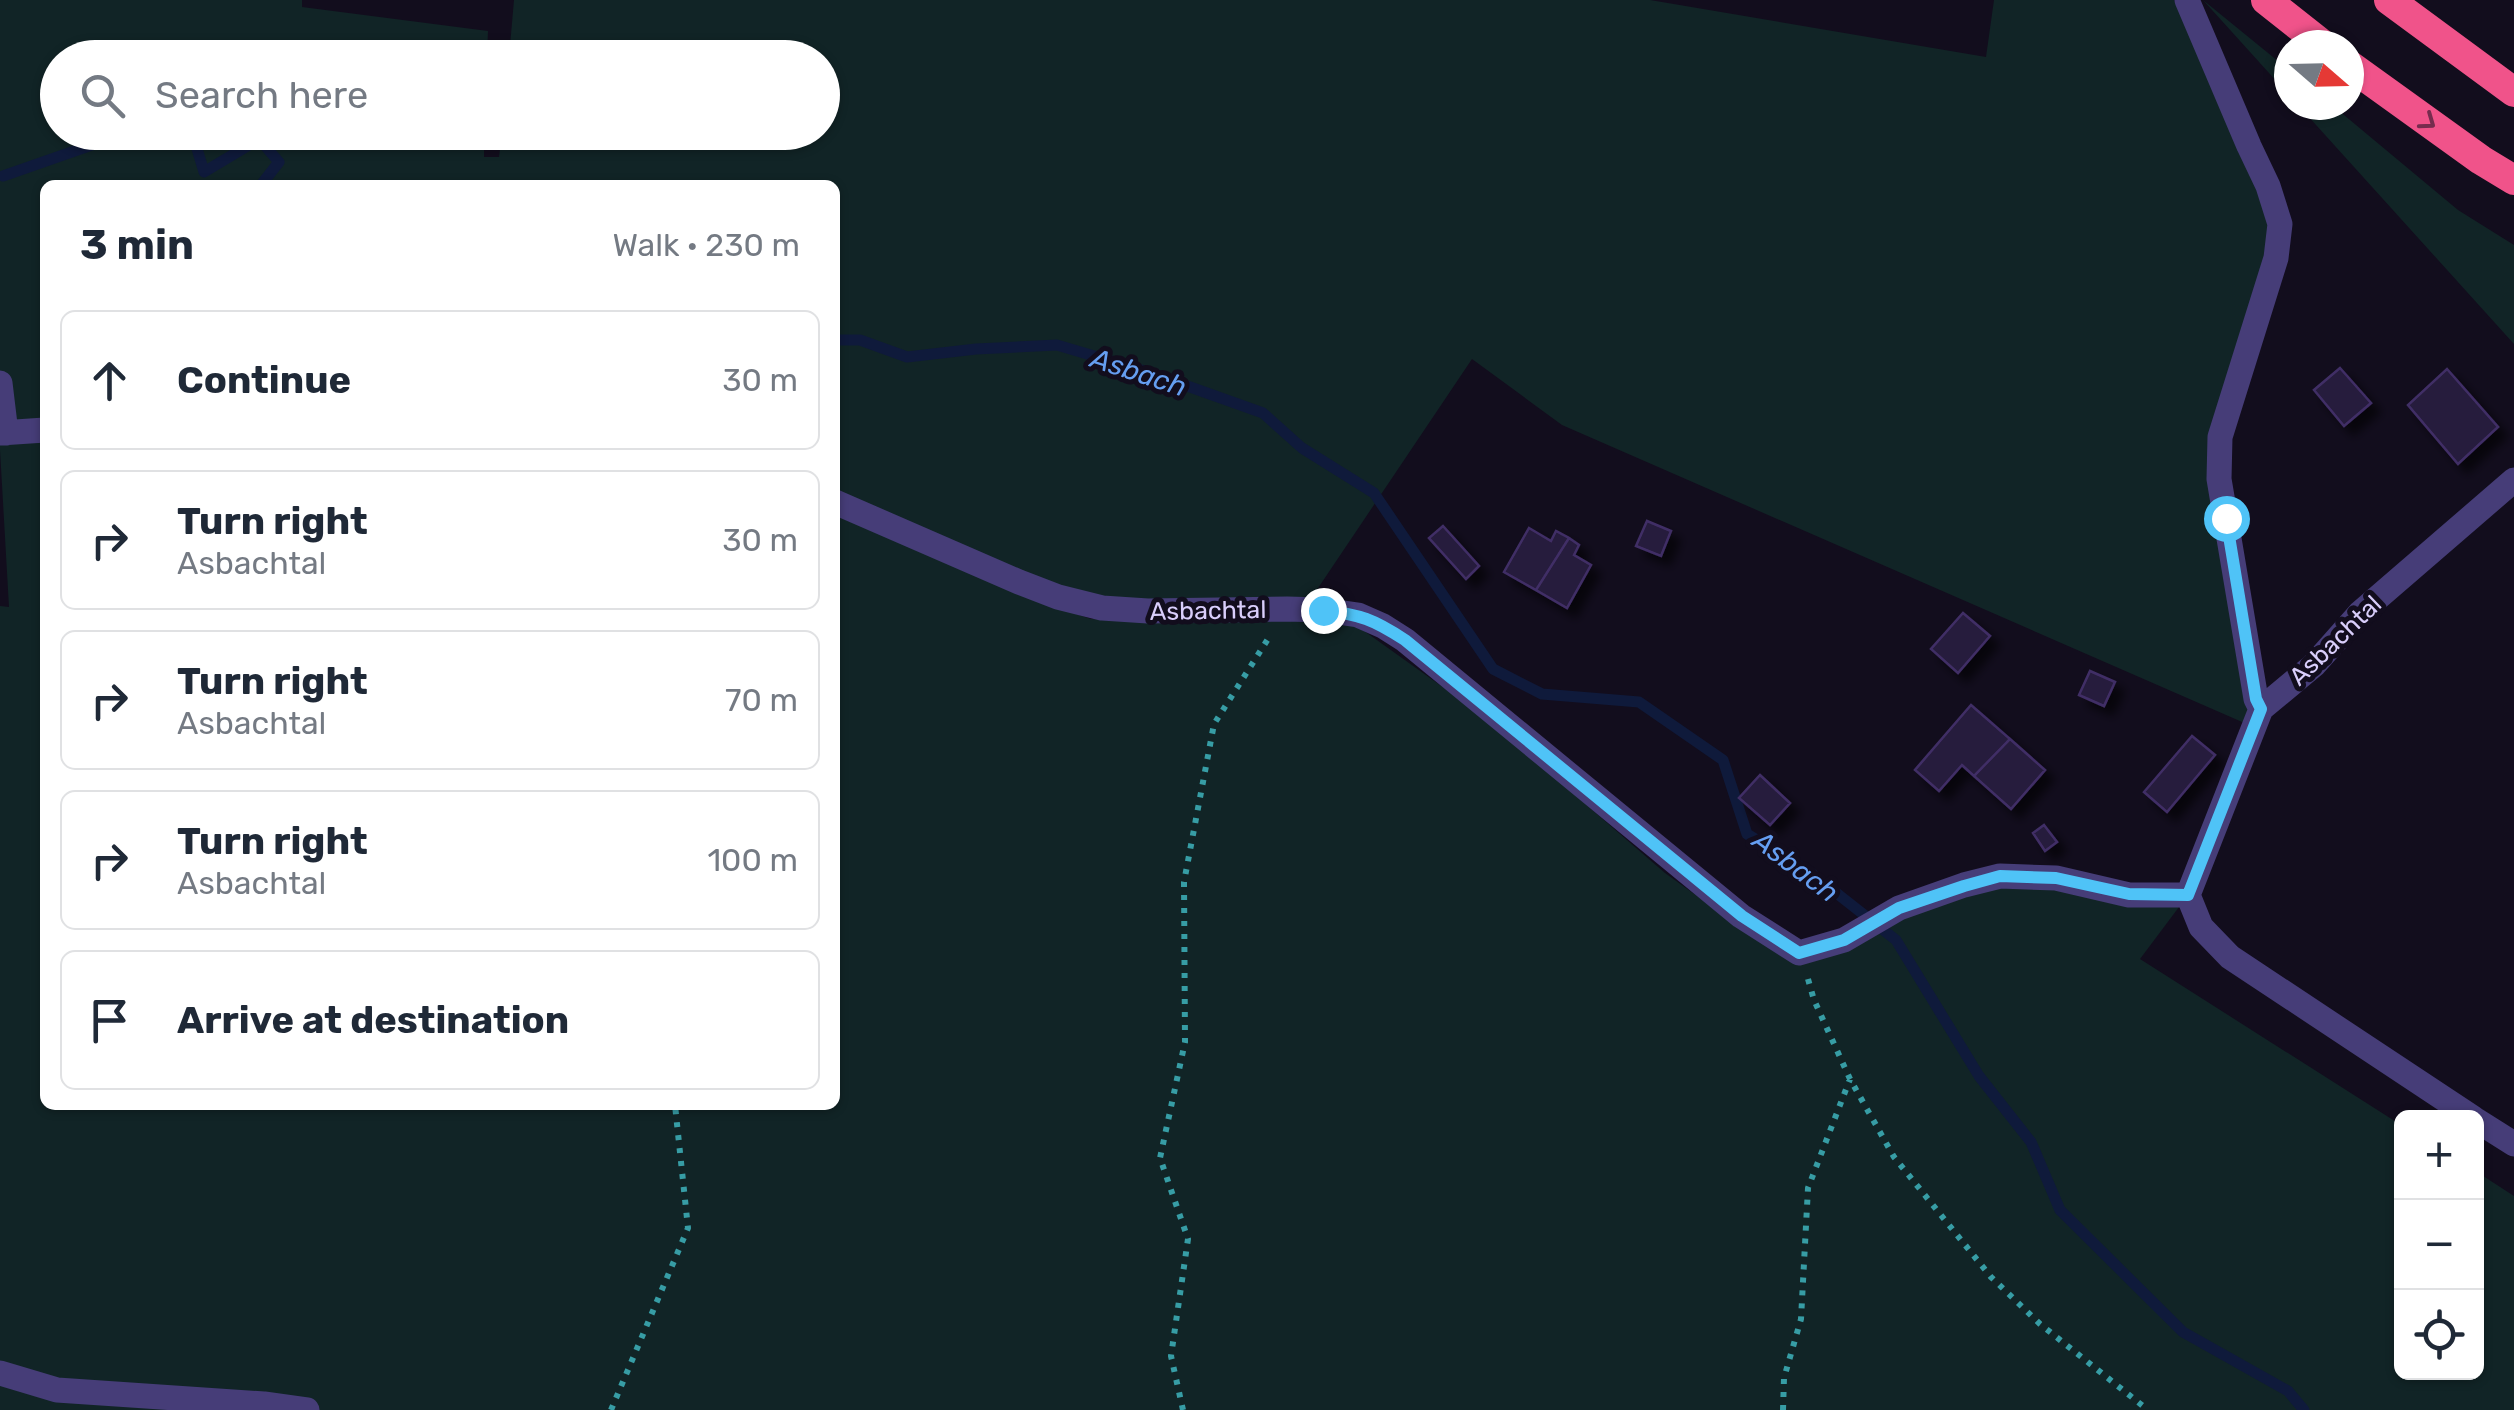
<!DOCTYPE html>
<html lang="en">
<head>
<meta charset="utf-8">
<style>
  body { margin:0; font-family:Rubik,sans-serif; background:#f6f6f7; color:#1f2937 }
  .controls { position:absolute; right:30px; bottom:30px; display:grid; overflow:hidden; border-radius:15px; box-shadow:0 2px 8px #0004 }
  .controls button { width:90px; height:90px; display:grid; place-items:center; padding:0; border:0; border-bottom:2px solid #e0e1e3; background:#fff; color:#1f2937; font:50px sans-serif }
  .compass { position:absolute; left:2274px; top:30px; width:90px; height:90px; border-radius:50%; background:#fff; box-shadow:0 2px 8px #0004; rotate:110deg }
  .stop { position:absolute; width:30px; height:30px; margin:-22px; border:8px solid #4fc3f7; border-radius:50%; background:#fff }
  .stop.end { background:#4fc3f7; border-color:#fff; box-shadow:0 2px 10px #0008 }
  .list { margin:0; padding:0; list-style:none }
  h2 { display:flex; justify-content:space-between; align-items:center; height:130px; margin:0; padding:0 40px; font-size:42px }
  h2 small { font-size:32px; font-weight:400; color:#747a83 }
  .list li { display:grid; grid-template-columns:65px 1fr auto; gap:30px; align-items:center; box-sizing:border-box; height:140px; margin:0 20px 20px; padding:0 20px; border:2px solid #e0e1e3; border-radius:15px }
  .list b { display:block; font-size:38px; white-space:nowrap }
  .list p { margin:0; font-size:32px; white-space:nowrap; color:#747a83 }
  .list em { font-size:32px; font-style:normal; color:#747a83 }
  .icon { flex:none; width:55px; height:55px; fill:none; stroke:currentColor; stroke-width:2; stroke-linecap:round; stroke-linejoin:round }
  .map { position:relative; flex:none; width:2514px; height:1410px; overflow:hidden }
  .search { position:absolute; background:#fff; box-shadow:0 2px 8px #0004; left:40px; top:40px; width:800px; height:110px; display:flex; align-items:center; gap:25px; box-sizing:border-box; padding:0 35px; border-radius:55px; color:#747a83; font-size:38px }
  .panel { position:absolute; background:#fff; box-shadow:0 2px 8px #0004; left:40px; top:180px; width:800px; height:930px; border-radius:15px }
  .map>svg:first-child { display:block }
</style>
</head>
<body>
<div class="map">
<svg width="2514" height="1410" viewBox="0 0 2514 1410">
  <defs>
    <filter id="shadow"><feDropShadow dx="9" dy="9" stdDeviation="5" flood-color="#0009"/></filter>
  </defs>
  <rect width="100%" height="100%" fill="#120d1d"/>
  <path fill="#112426" d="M0 0H302V7L488 31 487 57 58 58V132L484 133V157H499L502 133 822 132V58L509 57 514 0H1650L1986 57 1994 0H2174L2275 223 2215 440 2253 702 2249 725 1562 425 1472 359 1306 606 1107 598 1017 574 835 493V185H45V1105H835V513L1017 594 1091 619 1273 620 1353 623 1486 718 1665 873 1736 924 1795 959 1997 881 2182 903 2140 959 2401 1125 2402 1372H2476L2477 1172 2514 1196V1410H0V606L9 607 0 450Z
    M2203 0 2289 70V95Z
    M2298 105H2332L2458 210 2514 245V344Z"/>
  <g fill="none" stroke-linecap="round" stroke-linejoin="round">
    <path stroke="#0f1a3b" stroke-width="11" d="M192 132 204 172 259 139 279 162 261 185
      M3 176 129 132
      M835 340H860L907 357 976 349 1057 345 1148 372 1263 413 1302 448 1374 493 1493 669 1542 694 1639 702 1723 760 1747 834 1811 873 1896 940 1979 1076 2031 1142 2060 1210 2183 1332 2288 1391 2304 1410"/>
  </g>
  <path fill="#261b3c" stroke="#412f66" stroke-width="2.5" filter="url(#shadow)" d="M2340 368 2371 403 2344 426 2314 390Z
    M2447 369 2498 427 2458 464 2408 405Z
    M1647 521 1671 531 1661 556 1636 546Z
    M1443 526 1479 566 1466 579 1429 538Z
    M1529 528 1551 541 1556 531 1569 538 1536 590 1504 572Z
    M1569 538 1579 545 1574 555 1591 565 1567 608 1536 590Z
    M1963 613 1990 636 1958 673 1931 649Z
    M2090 671 2115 682 2104 706 2079 695Z
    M1971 705 2010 739 1974 776 1962 765 1939 791 1915 770Z
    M2192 736 2215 755 2167 812 2144 792Z
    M2010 739 2045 770 2011 809 1974 776Z
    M1760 775 1790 803 1770 825 1739 798Z
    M2044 825 2057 842 2045 851 2033 833Z"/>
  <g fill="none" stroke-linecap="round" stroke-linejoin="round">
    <path stroke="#379da5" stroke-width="6" stroke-dasharray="5 8" stroke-linecap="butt" d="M1808 979 1814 1000 1850 1079 1894 1157 1991 1277 2040 1324 2148 1410
      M611 1410 688 1228 675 1105
      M1183 1410 1171 1356 1188 1239 1160 1158 1185 1042 1184 882 1214 724 1268 639
      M1783 1410 1784 1378 1801 1319 1808 1188 1850 1079"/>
    <path stroke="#463d78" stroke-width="25" d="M2187 0 2249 146 2268 186 2280 224 2276 258 2220 437 2219 479 2256 699 2261 709
      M0 383 6 433
      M0 433 45 430
      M835 502 1019 582 1058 597 1102 608 1148 611 1287 609 1323 610 1358 615 1383 626 1405 640 1741 916 1799 953 1844 940 1899 908 1964 885 2000 876 2056 878 2129 895H2188
      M2473 1118 2230 957 2201 927 2188 895 2261 709 2314 665 2360 613 2514 480
      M2476 1120 2514 1144
      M0 1373 57 1390 264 1404 307 1410"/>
    <path stroke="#f0538a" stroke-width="30" d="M2266 0 2323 45
      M2389 0 2514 92
      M2349 65 2481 160 2514 180"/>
  </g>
  <defs><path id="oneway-chevron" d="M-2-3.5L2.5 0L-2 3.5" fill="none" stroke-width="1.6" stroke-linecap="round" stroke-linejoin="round" transform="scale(2.5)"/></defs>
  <use stroke="#762c4e" href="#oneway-chevron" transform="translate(2428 122) rotate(36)"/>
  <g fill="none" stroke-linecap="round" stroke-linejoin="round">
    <path stroke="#4fc3f7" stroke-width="12" d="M1323 610C1361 615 1373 619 1405 640L1742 916 1799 953 1844 940 1899 908 1964 886 2000 876 2056 878 2129 894 2188 895 2261 709 2256 699 2226 518"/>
  </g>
  <g text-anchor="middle" stroke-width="10" stroke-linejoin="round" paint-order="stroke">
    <g font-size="25" fill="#d9cefb" stroke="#120d1d">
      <text transform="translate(1208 610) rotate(-1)" y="9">Asbachtal</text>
      <text transform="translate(2335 640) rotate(-44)" y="9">Asbachtal</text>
    </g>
    <g font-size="28" font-style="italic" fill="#659ef1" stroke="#120d1d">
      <text transform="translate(1139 372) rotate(18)" y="10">Asbach</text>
      <text transform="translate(1796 866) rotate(37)" y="10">Asbach</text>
    </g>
  </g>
</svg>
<div class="controls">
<button>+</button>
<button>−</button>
<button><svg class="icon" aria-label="locate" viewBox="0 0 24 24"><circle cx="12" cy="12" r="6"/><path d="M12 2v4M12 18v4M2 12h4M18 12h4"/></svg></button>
</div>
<svg class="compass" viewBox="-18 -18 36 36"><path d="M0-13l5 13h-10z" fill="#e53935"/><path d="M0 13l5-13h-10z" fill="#747a83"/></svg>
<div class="stop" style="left:2226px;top:518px"></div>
<div class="stop end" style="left:1323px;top:610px"></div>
<div class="search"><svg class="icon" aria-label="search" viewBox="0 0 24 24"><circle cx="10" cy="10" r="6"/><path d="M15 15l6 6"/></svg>Search here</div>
<section class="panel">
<h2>3 min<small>Walk · 230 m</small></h2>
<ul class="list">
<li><svg class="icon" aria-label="ahead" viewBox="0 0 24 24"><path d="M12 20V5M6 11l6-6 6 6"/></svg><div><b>Continue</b></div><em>30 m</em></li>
<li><svg class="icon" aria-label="right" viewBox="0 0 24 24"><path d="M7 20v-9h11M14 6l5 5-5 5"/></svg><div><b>Turn right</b><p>Asbachtal</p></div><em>30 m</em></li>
<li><svg class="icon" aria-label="right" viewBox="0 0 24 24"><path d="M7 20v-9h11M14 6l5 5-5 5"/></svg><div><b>Turn right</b><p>Asbachtal</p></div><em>70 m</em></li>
<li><svg class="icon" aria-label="right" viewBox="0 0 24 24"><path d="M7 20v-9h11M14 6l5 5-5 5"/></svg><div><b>Turn right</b><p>Asbachtal</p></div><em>100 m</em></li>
<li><svg class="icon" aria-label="arrive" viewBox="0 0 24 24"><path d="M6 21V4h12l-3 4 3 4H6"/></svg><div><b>Arrive at destination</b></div></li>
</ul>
</section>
</div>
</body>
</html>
